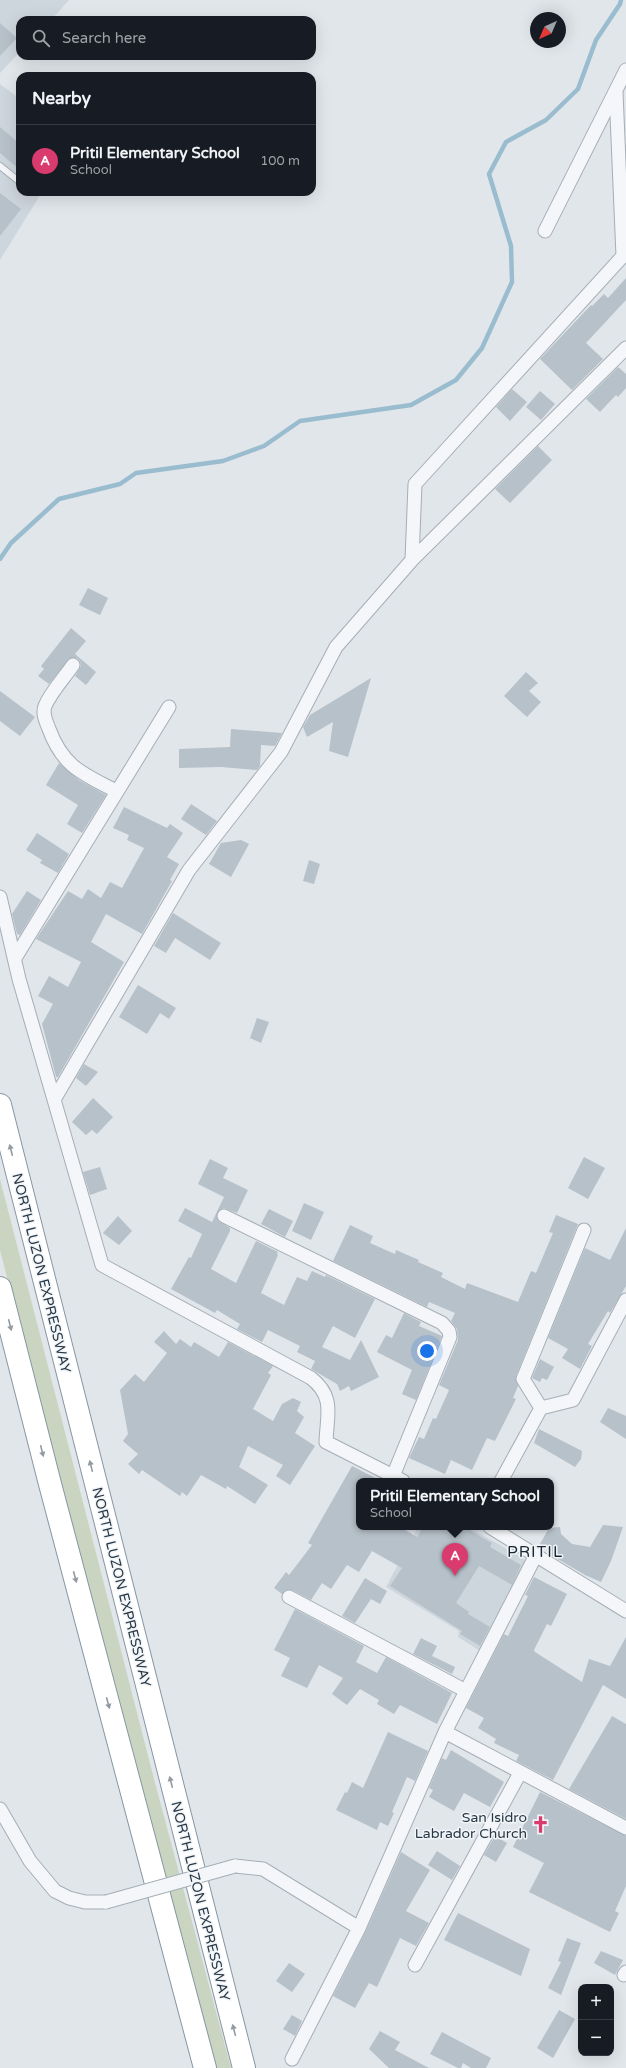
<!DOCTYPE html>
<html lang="en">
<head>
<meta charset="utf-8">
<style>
  body { margin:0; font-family:"Varela Round",sans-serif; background:#242831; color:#f1f3f6 }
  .controls { position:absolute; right:12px; bottom:12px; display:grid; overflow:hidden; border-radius:8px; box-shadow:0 4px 16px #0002 }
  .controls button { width:36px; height:36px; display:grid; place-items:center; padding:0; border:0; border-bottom:1px solid #363941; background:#171b24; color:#f1f3f6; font:20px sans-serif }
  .compass { position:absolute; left:530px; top:12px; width:36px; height:36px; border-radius:50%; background:#171b24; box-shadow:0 4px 16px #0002; rotate:224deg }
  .you { position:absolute; left:427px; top:1351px; width:14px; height:14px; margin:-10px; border:3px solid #fff; border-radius:50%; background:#1a73e8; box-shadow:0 0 0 6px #1a73e833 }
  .badge { display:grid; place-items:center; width:26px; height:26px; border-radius:50%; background:#da3b6f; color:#fff; font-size:13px; font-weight:700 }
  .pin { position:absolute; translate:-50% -33px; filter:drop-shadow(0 1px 2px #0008) }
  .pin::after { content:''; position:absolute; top:21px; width:14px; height:12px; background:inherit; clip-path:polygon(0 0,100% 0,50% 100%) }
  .popup { position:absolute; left:356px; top:1478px; width:198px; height:52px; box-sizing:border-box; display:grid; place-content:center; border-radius:8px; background:#171b24; filter:drop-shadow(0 1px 3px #0005); font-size:13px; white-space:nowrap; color:#9ea1a6 }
  .popup b { font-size:15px; color:#f1f3f6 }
  .popup::after { content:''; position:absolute; left:50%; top:100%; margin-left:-8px; border:8px solid transparent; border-top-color:#171b24 }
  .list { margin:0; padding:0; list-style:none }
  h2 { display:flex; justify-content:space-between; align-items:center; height:52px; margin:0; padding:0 16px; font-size:17px }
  h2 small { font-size:13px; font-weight:400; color:#9ea1a6 }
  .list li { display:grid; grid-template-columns:26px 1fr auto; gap:12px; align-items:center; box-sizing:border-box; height:72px; padding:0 16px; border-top:1px solid #363941 }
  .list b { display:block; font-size:15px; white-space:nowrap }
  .list p { margin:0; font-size:13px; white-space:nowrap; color:#9ea1a6 }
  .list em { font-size:13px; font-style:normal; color:#9ea1a6 }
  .icon { flex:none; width:22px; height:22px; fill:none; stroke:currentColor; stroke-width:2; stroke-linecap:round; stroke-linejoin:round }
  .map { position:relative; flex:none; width:626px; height:2068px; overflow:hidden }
  .search { position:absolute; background:#171b24; box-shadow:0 4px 16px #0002; left:16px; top:16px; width:300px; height:44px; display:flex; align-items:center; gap:10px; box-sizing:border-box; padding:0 14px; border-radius:12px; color:#9ea1a6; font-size:15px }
  .panel { position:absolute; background:#171b24; box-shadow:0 4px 16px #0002; left:16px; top:72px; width:300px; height:124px; border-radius:12px }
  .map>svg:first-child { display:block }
</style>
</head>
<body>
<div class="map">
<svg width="626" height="2068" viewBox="0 0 626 2068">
  <rect width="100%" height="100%" fill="#e1e6eb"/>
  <path fill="#ced6dd" d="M0 0H69L51 20H20V52L0 73Z
    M0 84 20 99V192H42L0 260Z
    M418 1527H469L527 1561 480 1651 458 1637 459 1631 386 1587Z"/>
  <path fill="#cad5c1" d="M0 1179 153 1775 231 2068H212L0 1250Z"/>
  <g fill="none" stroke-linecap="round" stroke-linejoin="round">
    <path stroke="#99bcce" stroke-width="4.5" d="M0 559 11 543 59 499 120 484 136 473 223 461 264 446 300 421 411 405 456 380 482 348 512 282 511 246 489 174 506 142 546 120 578 89 596 40 620 4 621 0"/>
  </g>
  <path fill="#b7c1c9" d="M0 23 17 38 0 56Z
    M0 127 20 144V170L0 153Z
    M0 193 21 209 0 236Z
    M626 278V300L586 343 603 359 572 390 540 359 591 305 592 306 604 294 608 298Z
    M618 367 626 374V388L618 397 616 395 600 412 586 399Z
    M512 389 527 402 510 421 496 407Z
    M540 391 555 404 541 420 526 407Z
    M538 446 552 460 510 503 495 489Z
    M88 588 108 598 100 615 79 605Z
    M71 628 86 641 75 654 96 672 86 685 75 676 81 666 80 661 77 658H70L49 684 38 676 44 669 41 666Z
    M526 672 538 683 529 691 541 702 527 717 504 696Z
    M371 678 348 757 329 751 333 722 307 737 303 727 310 715Z
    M0 691 35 717 20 736 0 721Z
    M231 729 282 733 275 746 261 745 260 766 257 770 221 767 179 768V749L230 747Z
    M59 763 79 780 106 795 82 833 67 824 78 805 46 785Z
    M191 804 217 821 206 835 181 819Z
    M124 807 167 828 170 824 183 833 167 857 179 864 170 880 172 881 142 934 106 914 91 942 124 962 58 1077H56L42 1024 53 1004 38 996 49 976 68 987 81 962 36 939 68 891 82 899 88 889 101 898 110 882 122 888 144 848 127 840 129 835 113 828Z
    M37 833 69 854 58 873 40 863 42 860 26 850Z
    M241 840 249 844 231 877 209 864 221 843Z
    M309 860 320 864 314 884 303 881Z
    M27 891 41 900 20 935 17 934 12 914Z
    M173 913 221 943 210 960 175 938 166 953 154 946Z
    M138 985 176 1008 169 1019 160 1013 147 1034 119 1017Z
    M257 1018 269 1022 261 1043 250 1038Z
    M84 1064 98 1072 86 1086 76 1078Z
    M93 1098 113 1117 97 1134 92 1130 86 1135 72 1122Z
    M584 1157 605 1168 588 1199 568 1188Z
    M210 1159 228 1168 223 1178 248 1190 237 1213 224 1208 217 1213 218 1221 230 1228V1231L211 1269 236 1283 256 1241 278 1252 277 1254 278 1255 261 1293 284 1305 297 1277 307 1281 312 1271 325 1277 326 1275 375 1299 355 1338 333 1326 322 1347 350 1360 361 1340 379 1377 351 1391 349 1386 340 1391 337 1384 311 1369 315 1361 297 1352 300 1346 268 1330 262 1342 237 1329 240 1324 217 1310 215 1313 171 1289 189 1257 191 1258 202 1234 178 1221 185 1208 212 1222 224 1197 198 1184Z
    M100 1167 107 1189 90 1195 83 1172Z
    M304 1203 324 1212 311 1240 292 1231Z
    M269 1209 293 1221 285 1237 261 1224Z
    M556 1215 578 1224 516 1376 518 1386 513 1398 516 1399 495 1441 487 1438 472 1470 451 1460 445 1474 409 1458 419 1437 424 1439 433 1418 436 1419 449 1390 439 1385 458 1340 457 1329 451 1321 455 1313 429 1302 427 1307 333 1261 350 1225 373 1236 370 1243 395 1254 396 1250 419 1260 418 1262 443 1273 441 1277 465 1289 467 1283 518 1302 531 1271 536 1273 553 1233 549 1232Z
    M118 1216 132 1231 119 1245 103 1233Z
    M626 1228V1286L610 1313 608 1311 588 1344 592 1346 580 1369 562 1358 568 1349 548 1338 585 1248 610 1260Z
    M404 1313 421 1322 419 1326 442 1336 416 1400 402 1394 412 1370 377 1352 386 1335 392 1338Z
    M164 1331 176 1344 180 1339 191 1347 194 1342 219 1357 228 1342 273 1366 268 1373 271 1375 253 1409 273 1421 282 1404 293 1398 301 1402 297 1411 304 1417 295 1433 315 1446 290 1485 276 1476 283 1465 248 1446 239 1467 268 1485 255 1504 227 1486 226 1489 201 1475 187 1496 182 1492 180 1496 142 1470 139 1474 128 1464 138 1454 123 1441 128 1434 120 1390 135 1374 144 1382 167 1353 154 1342Z
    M540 1359 554 1367 547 1380 542 1378 540 1382 532 1378Z
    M608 1408 626 1416V1439L600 1422Z
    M539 1429 582 1451 581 1459 575 1467 534 1443Z
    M352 1466 381 1481H359V1527H400L417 1537 423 1527H464L492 1543 490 1547 521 1565 512 1585 479 1566 456 1603 469 1612 468 1614 490 1627 480 1646 460 1634 462 1631 390 1586 402 1568 372 1551 359 1572 347 1565 331 1589 322 1583 311 1600 292 1590H285L282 1594 274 1588 286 1572 289 1575 312 1545 308 1543Z
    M603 1525 623 1527 611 1561 601 1582 585 1575 551 1555 552 1551 540 1544 549 1528 560 1527 561 1534 572 1544 590 1547Z
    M534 1577 567 1594 551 1626 547 1624 534 1650 535 1652 582 1682 589 1659 610 1666 626 1637V1699L603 1685 553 1780 516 1761 519 1755 494 1743 496 1739 478 1728 484 1718 466 1708 504 1634 508 1636 528 1596 525 1595Z
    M365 1578 387 1591 380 1604 371 1599 355 1623 342 1616Z
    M295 1609 364 1646 356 1662 377 1673 386 1657 452 1693 437 1724 400 1705 394 1714 377 1704 379 1700 360 1689 347 1705 332 1694 343 1678 319 1665 307 1688 281 1676 290 1658 274 1650Z
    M421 1638 437 1646 432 1656 455 1667 452 1674 413 1654Z
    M612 1716 626 1724V1819L569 1789Z
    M388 1732 428 1751 415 1781 407 1777 392 1812 394 1813 388 1826 380 1822 377 1830 336 1810 345 1792 347 1793 352 1782 363 1788Z
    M451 1750 504 1782 490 1807 464 1793 454 1811 429 1797 433 1790 429 1788 442 1758 446 1760Z
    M540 1792 626 1836V1886L615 1911 619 1913 610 1932 529 1892 544 1863 513 1847Z
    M495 1836 507 1843 496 1862 484 1855Z
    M437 1851 460 1866 452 1880 428 1865Z
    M401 1852 430 1870 406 1911 429 1923 416 1946 400 1938 377 1987 369 1983 355 2008 333 1996 366 1931Z
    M458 1913 530 1949 521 1976 444 1940Z
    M567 1938 581 1943 561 1995 548 1988 561 1962 558 1961Z
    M601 1951 623 1960 615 1975 594 1963Z
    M289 1963 305 1974 292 1992 276 1981Z
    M559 2010 575 2019 553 2058 537 2048Z
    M292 2015 302 2021 295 2036 283 2029Z
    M380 2031 400 2042 395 2050 429 2068H389L369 2049Z
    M442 2032 491 2058 486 2068H471L463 2063 461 2068H458L430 2054Z"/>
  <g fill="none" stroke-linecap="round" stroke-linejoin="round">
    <defs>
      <path id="lane" d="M0 166 20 182"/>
      <path id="street" d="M545 231 626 70
        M412 560 415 484 623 256 616 92
        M73 665C64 678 51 692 45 706 42 714 46 721 49 729 63 767 83 774 116 791
        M0 897 19 979 102 1265 311 1378C335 1397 327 1414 326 1442L403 1481
        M15 958 169 707
        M55 1098 189 870 281 752 336 647 412 560 626 348
        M224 1216 442 1323 449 1331 450 1337 393 1476
        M541 1408 523 1379 584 1230
        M501 1481 541 1408 573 1400 626 1300
        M490 1527 626 1611
        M289 1597 466 1691
        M445 1732 626 1828
        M0 1809 30 1861 55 1891 69 1898 85 1902H106
        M235 1866 263 1869 359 1928
        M415 1965 520 1773
        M624 1975 626 1972
        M292 2059 359 1928 445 1732 536 1555"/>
      <path id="highway" d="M0 1105 244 2068
        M0 1288 50 1484 205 2068"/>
    </defs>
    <use href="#lane" stroke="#a5aeb6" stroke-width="8"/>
    <use href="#street" stroke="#a5aeb6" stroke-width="15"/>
    <use href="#highway" stroke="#8797a3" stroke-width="24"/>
    <use href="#lane" stroke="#f4f6f9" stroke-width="6"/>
    <use href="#street" stroke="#f4f6f9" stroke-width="13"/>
    <use href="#highway" stroke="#fff" stroke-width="22"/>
    <defs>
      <path id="street-bridge" d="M106 1902 235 1866"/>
    </defs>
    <use href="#street-bridge" stroke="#a5aeb6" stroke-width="15" stroke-linecap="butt"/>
    <use href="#street-bridge" stroke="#f4f6f9" stroke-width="13"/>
  </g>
  <defs><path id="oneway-solid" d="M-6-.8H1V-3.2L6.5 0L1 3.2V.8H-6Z"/></defs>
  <g fill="#939ba2">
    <use href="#oneway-solid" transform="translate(11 1150) rotate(-104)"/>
    <use href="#oneway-solid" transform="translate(10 1325) rotate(76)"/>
    <use href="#oneway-solid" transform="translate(42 1451) rotate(76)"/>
    <use href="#oneway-solid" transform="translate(91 1466) rotate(-104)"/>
    <use href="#oneway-solid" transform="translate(75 1577) rotate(75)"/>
    <use href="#oneway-solid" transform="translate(108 1703) rotate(75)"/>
    <use href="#oneway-solid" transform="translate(171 1782) rotate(-104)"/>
    <use href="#oneway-solid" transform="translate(234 2030) rotate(-104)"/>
  </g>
  <defs>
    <symbol id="church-bare" viewBox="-9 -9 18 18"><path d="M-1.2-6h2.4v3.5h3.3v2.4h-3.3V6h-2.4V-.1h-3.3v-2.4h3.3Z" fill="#da3b6f" stroke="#f1f5f8" stroke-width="2.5" paint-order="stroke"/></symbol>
  </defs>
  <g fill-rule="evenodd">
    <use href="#church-bare" x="528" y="1812" width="25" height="25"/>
  </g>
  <g text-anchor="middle" stroke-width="3" stroke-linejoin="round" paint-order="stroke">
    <g font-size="14" fill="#273744" stroke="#f1f5f8">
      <text transform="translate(42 1273) rotate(76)" y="5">NORTH LUZON EXPRESSWAY</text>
      <text transform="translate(122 1587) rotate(76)" y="5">NORTH LUZON EXPRESSWAY</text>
      <text transform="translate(201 1901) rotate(76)" y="5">NORTH LUZON EXPRESSWAY</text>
    </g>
    <g font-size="14" fill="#273744" stroke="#f1f5f8" text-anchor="end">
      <text x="527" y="1822">San Isidro<tspan x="527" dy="16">Labrador Church</tspan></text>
    </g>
    <g font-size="16" letter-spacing="1" fill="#1a2835" stroke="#f1f5f8">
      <text x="535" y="1557">PRITIL</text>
    </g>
  </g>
</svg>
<div class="controls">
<button>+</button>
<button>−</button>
</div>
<svg class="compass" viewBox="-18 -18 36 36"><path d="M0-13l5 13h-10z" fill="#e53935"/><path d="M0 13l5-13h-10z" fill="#9ea1a6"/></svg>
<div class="you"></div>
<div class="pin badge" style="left:455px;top:1576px">A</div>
<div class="popup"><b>Pritil Elementary School</b>School</div>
<div class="search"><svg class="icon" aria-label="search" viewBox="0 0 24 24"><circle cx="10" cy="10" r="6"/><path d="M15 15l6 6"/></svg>Search here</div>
<section class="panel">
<h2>Nearby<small></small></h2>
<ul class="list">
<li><span class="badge">A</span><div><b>Pritil Elementary School</b><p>School</p></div><em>100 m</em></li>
</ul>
</section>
</div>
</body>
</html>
